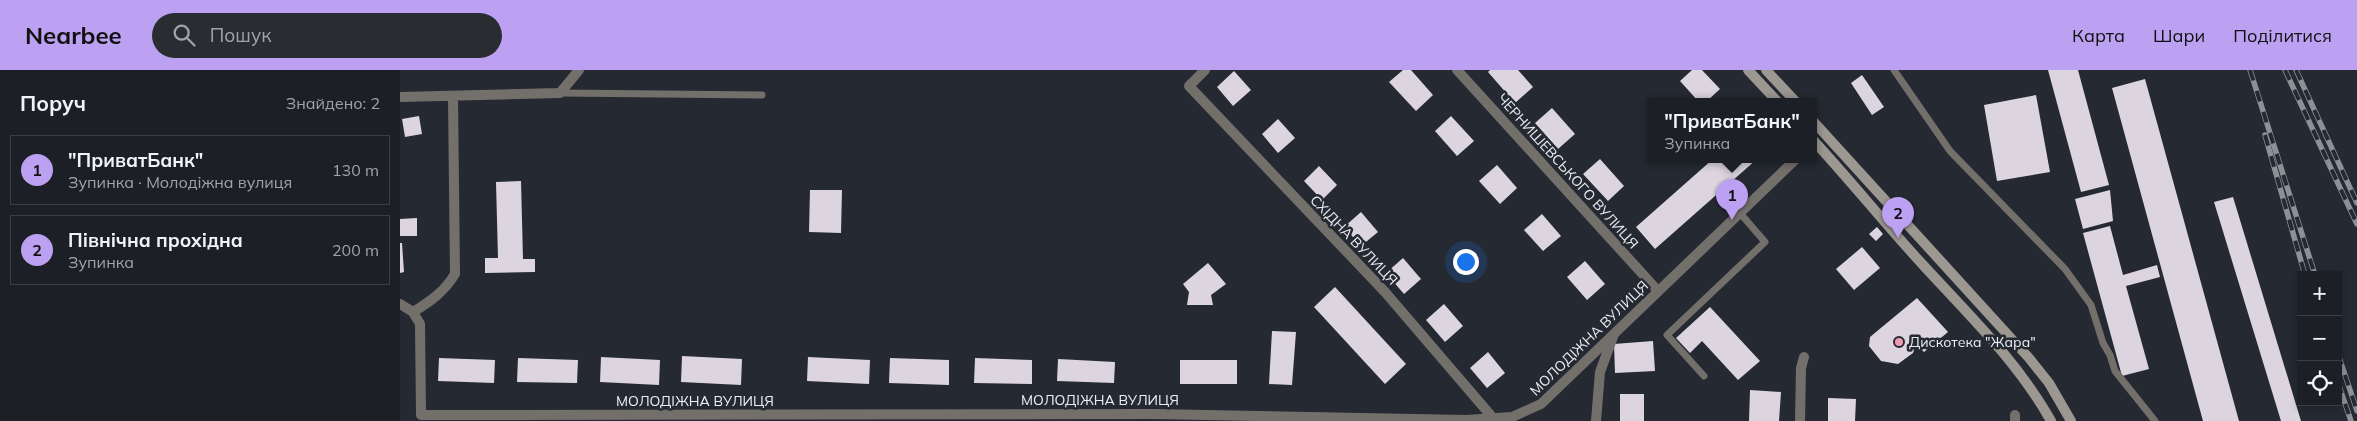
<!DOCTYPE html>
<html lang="uk">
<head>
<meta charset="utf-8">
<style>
  body { margin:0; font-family:Mulish,sans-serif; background:#292d32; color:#f1f3f6 }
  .controls { position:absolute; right:15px; bottom:15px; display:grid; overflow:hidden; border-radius:0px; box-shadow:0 2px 8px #0003 }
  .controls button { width:45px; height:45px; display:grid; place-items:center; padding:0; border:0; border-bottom:1px solid #3a3e43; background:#1c2026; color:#f1f3f6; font:25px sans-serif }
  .you { position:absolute; left:1065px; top:191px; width:18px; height:18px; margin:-12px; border:4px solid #fff; border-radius:50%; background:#1a73e8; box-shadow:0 0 0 8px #1a73e833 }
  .badge { display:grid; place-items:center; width:32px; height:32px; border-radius:50%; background:#bca0f2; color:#111; font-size:16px; font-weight:700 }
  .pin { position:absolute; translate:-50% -41px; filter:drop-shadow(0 1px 2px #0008) }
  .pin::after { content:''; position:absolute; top:26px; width:18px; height:15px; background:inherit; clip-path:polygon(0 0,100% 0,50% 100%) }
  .popup { position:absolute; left:1247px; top:28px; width:170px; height:65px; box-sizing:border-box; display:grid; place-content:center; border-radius:0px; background:#1c2026; filter:drop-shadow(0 1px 4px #0005); font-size:16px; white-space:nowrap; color:#a0a3a7 }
  .popup b { font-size:19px; color:#f1f3f6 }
  .popup::after { content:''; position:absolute; left:50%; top:100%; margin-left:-10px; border:10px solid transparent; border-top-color:#1c2026 }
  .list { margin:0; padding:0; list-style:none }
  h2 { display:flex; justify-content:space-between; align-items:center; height:65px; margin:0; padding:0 20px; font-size:21px }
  h2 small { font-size:16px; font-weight:400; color:#a0a3a7 }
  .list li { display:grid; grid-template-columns:32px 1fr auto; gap:15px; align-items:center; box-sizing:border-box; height:70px; margin:0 10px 10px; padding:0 10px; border:1px solid #3a3e43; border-radius:0px }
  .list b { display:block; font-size:19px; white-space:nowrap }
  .list p { margin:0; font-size:16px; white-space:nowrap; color:#a0a3a7 }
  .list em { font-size:16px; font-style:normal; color:#a0a3a7 }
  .icon { flex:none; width:28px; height:28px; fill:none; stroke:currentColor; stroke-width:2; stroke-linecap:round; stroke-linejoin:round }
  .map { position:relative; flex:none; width:1957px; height:351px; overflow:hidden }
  header { display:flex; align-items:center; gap:30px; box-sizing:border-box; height:70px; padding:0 25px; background:#bca0f2; color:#111 }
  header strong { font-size:24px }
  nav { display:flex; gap:28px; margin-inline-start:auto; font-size:18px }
  .search { width:350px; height:45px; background:#292d32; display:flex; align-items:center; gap:12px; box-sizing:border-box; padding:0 18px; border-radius:28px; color:#a0a3a7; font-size:19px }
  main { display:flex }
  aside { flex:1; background:#1c2026 }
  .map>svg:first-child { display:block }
</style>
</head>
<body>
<header>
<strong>Nearbee</strong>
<div class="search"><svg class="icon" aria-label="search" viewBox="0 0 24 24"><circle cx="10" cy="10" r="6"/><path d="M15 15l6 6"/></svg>Пошук</div>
<nav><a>Карта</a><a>Шари</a><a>Поділитися</a></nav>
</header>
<main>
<aside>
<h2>Поруч<small>Знайдено: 2</small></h2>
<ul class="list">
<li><span class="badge">1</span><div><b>&quot;ПриватБанк&quot;</b><p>Зупинка · Молодіжна вулиця</p></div><em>130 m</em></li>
<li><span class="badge">2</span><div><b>Північна прохідна</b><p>Зупинка</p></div><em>200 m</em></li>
</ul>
</aside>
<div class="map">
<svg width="1957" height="351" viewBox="0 0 1957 351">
  <rect width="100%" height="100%" fill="#252a32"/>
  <path fill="#dcd5df" d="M1003 0H1011L1033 25 1016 41 989 12Z
    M1090 0H1118L1133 17 1115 33 1088 2Z
    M1292 0H1302L1320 19 1307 31H1298L1280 11Z
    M1648 0H1678L1709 115 1681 122Z
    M834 1 851 20 833 36 817 17Z
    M1462 5 1484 37 1472 45 1451 13Z
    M1745 9 1839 351H1803L1712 18Z
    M1636 25 1650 102 1597 111 1584 35Z
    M1152 38 1175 64 1158 79 1135 53Z
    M19 46 22 64 5 67 2 49Z
    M1051 46 1074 71 1057 86 1035 61Z
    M878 49 895 68 878 83 862 64Z
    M1200 89 1224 116 1208 131 1183 104Z
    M1313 89H1357L1255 179 1236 157Z
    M1097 95 1117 118 1100 134 1079 111Z
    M919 96 937 115 922 130 904 111Z
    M121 111 123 189H135V202L85 203V188H98L96 112Z
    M410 120H442L441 163 409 162Z
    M1710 120 1713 151 1683 159 1675 129Z
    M1833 127 1901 351H1881L1814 132Z
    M961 142 978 162 961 176 944 157Z
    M1142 144 1161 166 1143 181 1124 160Z
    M17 148V166H0V149Z
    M1710 156 1723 205 1757 195 1760 207 1726 216 1749 299 1722 306 1683 163Z
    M1477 157 1483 164 1476 171 1469 164Z
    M0 173H2L4 202 0 203Z
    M1462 177 1480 198 1454 220 1436 199Z
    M1003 188 1021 209 1004 224 986 203Z
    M1185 191 1205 214 1187 230 1167 207Z
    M808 193 826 214 811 225 813 235H787L789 222 783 214Z
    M935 217 1006 294 985 314 914 237Z
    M1517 228 1548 262 1524 282 1516 274 1513 283 1498 294 1481 291 1469 276 1470 267Z
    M1044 234 1063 256 1045 272 1026 250Z
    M1310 237 1360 291 1338 310 1302 271 1290 283 1276 268Z
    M872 261 896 262 892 315 869 314Z
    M1253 271 1255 301 1215 303 1214 274Z
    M1088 282 1105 303 1087 318 1070 298Z
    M282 286 342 289 341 315 281 312Z
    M201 287 260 290 259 315 200 312Z
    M408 287 470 290 469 314 407 311Z
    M39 288 95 290 94 313 38 311Z
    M118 288 178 290 177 313 117 312Z
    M490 288 549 290V315L489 313Z
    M575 288 632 290V314L574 313Z
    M658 289 715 292 714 313 657 311Z
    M780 290H837V314H780Z
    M1350 320 1381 322 1379 351H1349Z
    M1220 324H1244V351H1220Z
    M1428 328 1456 329 1455 351H1428Z"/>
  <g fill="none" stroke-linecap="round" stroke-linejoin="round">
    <path stroke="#73706c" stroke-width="7" d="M1494 0 1550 81 1665 199 1691 235 1703 273 1710 285 1715 301 1755 351
      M160 23 362 25
      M1304 306 1267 265 1365 172 1340 143"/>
    <path stroke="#73706c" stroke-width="10" d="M805 0 789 16 985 222 1093 348
      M1057 0 1258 221
      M0 27 160 23 179 0
      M13 242C31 231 44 222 55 204L53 27
      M1196 351 1200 302 1214 264
      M1400 351 1401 298 1404 287
      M1615 351V345"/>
    <path stroke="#73706c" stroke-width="10" d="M0 234 13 242 20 254 21 345 754 344 1066 350 1112 347 1141 334 1396 89"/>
    <path stroke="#9c9791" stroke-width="10" d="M1348 0 1377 31
      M1366 0 1395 31
      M1413 51 1629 288 1649 313 1671 351
      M1413 70C1451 111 1486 155 1524 196 1569 245 1618 292 1651 351"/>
    <defs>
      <path id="rail" d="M1850 0 1915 205
        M1885 0 1957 154
        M1896 0 1957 133
        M1865 65 1905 205
        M1938 284 1957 341
        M1938 313 1951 351"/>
    </defs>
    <use href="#rail" stroke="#8c9097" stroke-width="5.5"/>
    <use href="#rail" stroke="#252a32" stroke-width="4" stroke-dasharray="11" stroke-linecap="butt"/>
  </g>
  <circle fill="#f19ab1" stroke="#252a32" stroke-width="2" cx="1499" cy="272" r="5"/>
  <g text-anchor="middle" stroke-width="5" stroke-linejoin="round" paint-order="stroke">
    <g font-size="14" fill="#ebeef3" stroke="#252a32">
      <text transform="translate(1168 101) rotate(48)" y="5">ЧЕРНИШЕВСЬКОГО ВУЛИЦЯ</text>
      <text transform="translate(954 170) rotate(46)" y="5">СХІДНА ВУЛИЦЯ</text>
      <text transform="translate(1189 268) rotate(-44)" y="5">МОЛОДІЖНА ВУЛИЦЯ</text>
      <text x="700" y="335">МОЛОДІЖНА ВУЛИЦЯ</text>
      <text x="295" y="336">МОЛОДІЖНА ВУЛИЦЯ</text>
    </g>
    <g font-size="14" fill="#ebeef3" stroke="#252a32" text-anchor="start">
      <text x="1509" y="277">Дискотека "Жара"</text>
    </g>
  </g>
</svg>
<div class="controls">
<button>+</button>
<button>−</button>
<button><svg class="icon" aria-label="locate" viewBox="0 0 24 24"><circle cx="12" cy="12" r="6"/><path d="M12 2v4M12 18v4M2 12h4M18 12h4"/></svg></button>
</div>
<div class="you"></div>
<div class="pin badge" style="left:1332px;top:150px">1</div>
<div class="popup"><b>&quot;ПриватБанк&quot;</b>Зупинка</div>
<div class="pin badge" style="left:1498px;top:168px">2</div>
</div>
</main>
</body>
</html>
